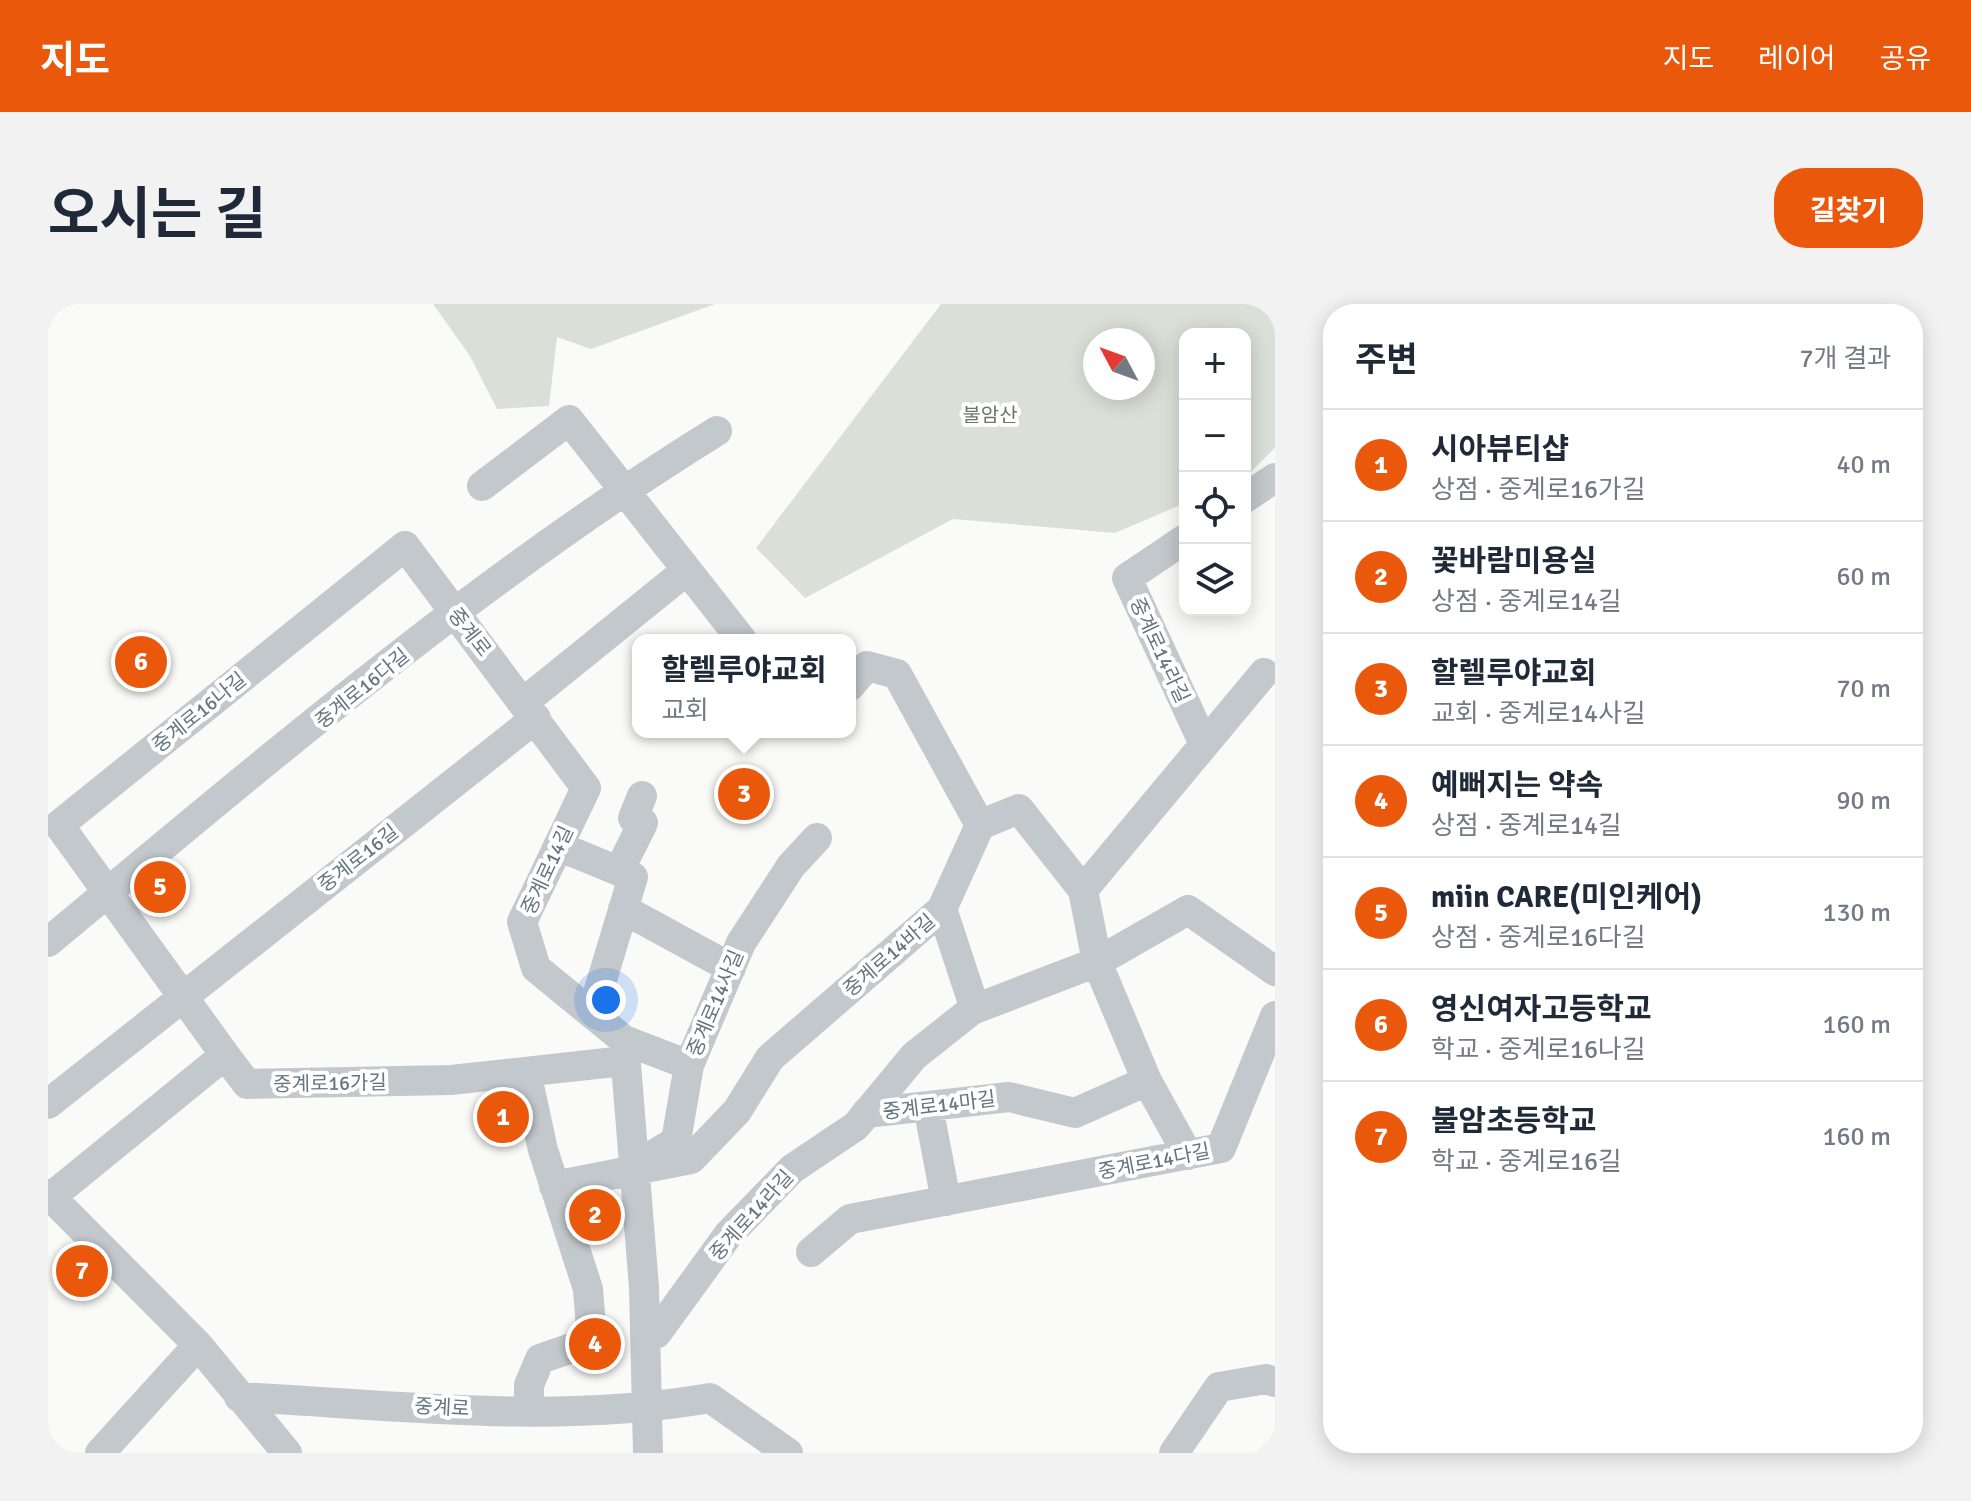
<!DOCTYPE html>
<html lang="ko">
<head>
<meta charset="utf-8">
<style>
  body { margin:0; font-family:Signika,"Noto Sans KR",sans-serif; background:#f2f2f3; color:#1f2937 }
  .controls { position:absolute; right:24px; top:24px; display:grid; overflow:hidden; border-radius:16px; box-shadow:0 4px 20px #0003 }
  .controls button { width:72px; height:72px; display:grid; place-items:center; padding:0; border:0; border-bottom:2px solid #e0e1e3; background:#fff; color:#1f2937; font:40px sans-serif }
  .compass { position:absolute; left:1035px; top:24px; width:72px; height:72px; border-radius:50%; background:#fff; box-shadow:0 4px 20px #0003; rotate:311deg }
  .you { position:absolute; left:558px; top:696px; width:28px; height:28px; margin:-20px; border:6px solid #fff; border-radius:50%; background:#1a73e8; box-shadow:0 0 0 12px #1a73e833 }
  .badge { display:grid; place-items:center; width:52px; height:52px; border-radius:50%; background:#ea580c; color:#fff; font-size:26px; font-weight:700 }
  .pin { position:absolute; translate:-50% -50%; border:4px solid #fff; box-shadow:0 2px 8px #0006 }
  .popup { position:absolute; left:584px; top:330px; width:224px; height:104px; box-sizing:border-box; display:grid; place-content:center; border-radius:16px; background:#fff; filter:drop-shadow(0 2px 6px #0005); font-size:26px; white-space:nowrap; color:#747a83 }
  .popup b { font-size:30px; color:#1f2937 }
  .popup::after { content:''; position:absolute; left:50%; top:100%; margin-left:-16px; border:16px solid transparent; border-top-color:#fff }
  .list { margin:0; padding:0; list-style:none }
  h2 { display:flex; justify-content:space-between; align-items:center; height:104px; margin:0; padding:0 32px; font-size:34px }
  h2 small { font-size:26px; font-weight:400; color:#747a83 }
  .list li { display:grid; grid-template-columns:52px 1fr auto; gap:24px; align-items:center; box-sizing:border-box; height:112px; padding:0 32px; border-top:2px solid #e0e1e3 }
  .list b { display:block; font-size:30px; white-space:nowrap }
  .list p { margin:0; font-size:26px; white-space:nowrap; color:#747a83 }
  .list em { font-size:26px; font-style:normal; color:#747a83 }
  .icon { flex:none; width:44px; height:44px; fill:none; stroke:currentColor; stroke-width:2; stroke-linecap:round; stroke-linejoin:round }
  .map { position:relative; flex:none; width:1227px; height:1149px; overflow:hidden; border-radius:32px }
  header { display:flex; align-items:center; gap:48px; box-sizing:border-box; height:112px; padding:0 40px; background:#ea580c; color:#fff }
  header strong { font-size:38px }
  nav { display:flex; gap:44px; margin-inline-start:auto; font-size:28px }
  .intro { display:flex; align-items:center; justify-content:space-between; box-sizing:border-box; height:192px; padding:0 48px }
  h1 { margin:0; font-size:56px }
  .button { padding:20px 36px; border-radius:32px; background:#ea580c; color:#fff; font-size:28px; font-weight:700 }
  main { display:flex; gap:48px; padding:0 48px }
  aside { flex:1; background:#fff; border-radius:32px; box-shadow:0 4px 20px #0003 }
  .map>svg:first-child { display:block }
</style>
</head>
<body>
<header>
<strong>지도</strong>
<nav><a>지도</a><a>레이어</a><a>공유</a></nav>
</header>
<div class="intro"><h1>오시는 길</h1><a class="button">길찾기</a></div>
<main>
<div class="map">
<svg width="1227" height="1149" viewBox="0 0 1227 1149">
  <rect width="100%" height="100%" fill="#fafaf8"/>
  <path fill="#dadfd7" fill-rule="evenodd" d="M385 0H667L543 45 509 33 501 102 449 105 422 52Z
    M893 0H1227V144L1197 173V30H1137V199L1067 229 905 215 757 294 708 244ZM1047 36H1095V84H1047Z"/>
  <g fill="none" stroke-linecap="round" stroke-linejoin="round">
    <path stroke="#c3c8cc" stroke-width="30" d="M434 182 521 116 694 336
      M1197 194 1227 174
      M1137 235 1079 274 1155 438
      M476 398 638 267
      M932 521 971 505 1035 586
      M510 542 585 573 544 709
      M571 567 595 519 585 514 594 492
      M1035 586 1216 369
      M575 605 683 664
      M894 605 927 705
      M0 638C213 461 433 273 669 127
      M576 736 641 761
      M177 751 11 521 357 242 538 484 474 618 488 664 576 736 596 983 600 1149
      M478 768 495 846 540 985 544 1037 492 1055 481 1081V1108
      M0 800 488 414
      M880 802 898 897
      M818 809 961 793 1027 809 1099 777
      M1140 851 1099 777 1049 658 1140 606 1227 667
      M597 856 628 837 641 761 693 639 743 562 769 534
      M506 882 643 855 689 807 722 754 894 605 932 521 849 370 819 362 802 382
      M0 890 150 1041
      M3 893 177 751 199 780 403 776 576 757
      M763 948 802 915 1173 844 1227 712
      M598 1034 609 1029 680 931 744 865 808 822 866 752 924 706 1049 658 1035 586
      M191 1093C346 1101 508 1121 662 1094L740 1149
      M52 1149 150 1041 239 1149
      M1126 1149 1171 1083 1218 1075 1227 1078"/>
  </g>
  <g text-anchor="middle" stroke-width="8" stroke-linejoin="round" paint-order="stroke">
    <g font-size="20" fill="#687a64" stroke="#fff">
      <text x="942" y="118">불암산</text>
    </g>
    <g font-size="20" fill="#657683" stroke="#fff">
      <text transform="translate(422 328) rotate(52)" y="7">중계로</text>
      <text transform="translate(1112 346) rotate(65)" y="7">중계로14라길</text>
      <text transform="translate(314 384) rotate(-39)" y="7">중계로16다길</text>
      <text transform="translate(151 408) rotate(-39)" y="7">중계로16나길</text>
      <text transform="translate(310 554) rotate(-38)" y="7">중계로16길</text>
      <text transform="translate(499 566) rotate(-65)" y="7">중계로14길</text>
      <text transform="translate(841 651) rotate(-41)" y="7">중계로14바길</text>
      <text transform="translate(667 699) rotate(-67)" y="7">중계로14사길</text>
      <text transform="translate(282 779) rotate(-1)" y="7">중계로16가길</text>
      <text transform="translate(891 801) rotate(-7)" y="7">중계로14마길</text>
      <text transform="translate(1106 857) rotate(-11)" y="7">중계로14다길</text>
      <text transform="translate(703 911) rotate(-48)" y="7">중계로14라길</text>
      <text transform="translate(394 1103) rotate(3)" y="7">중계로</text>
    </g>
  </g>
</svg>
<div class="controls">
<button>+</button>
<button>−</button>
<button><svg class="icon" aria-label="locate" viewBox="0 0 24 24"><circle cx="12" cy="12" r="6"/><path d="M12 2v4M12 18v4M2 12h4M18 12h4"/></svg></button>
<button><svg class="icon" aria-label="layers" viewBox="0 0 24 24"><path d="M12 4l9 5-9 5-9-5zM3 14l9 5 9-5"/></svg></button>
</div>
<svg class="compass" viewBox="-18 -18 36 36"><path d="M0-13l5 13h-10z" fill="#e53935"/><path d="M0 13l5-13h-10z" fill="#747a83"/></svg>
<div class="you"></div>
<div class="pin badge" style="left:455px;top:813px">1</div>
<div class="pin badge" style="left:547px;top:911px">2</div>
<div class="pin badge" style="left:696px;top:490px">3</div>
<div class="popup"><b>할렐루야교회</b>교회</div>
<div class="pin badge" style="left:547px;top:1040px">4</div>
<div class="pin badge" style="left:112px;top:583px">5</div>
<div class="pin badge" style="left:93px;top:358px">6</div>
<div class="pin badge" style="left:34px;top:967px">7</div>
</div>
<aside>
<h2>주변<small>7개 결과</small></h2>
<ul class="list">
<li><span class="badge">1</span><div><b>시아뷰티샵</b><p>상점 · 중계로16가길</p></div><em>40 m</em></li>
<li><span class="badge">2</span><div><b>꽃바람미용실</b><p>상점 · 중계로14길</p></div><em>60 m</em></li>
<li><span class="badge">3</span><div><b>할렐루야교회</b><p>교회 · 중계로14사길</p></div><em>70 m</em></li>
<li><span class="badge">4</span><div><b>예뻐지는 약속</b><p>상점 · 중계로14길</p></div><em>90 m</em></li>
<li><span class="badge">5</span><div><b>miin CARE(미인케어)</b><p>상점 · 중계로16다길</p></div><em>130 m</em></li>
<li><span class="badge">6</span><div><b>영신여자고등학교</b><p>학교 · 중계로16나길</p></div><em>160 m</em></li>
<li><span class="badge">7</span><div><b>불암초등학교</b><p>학교 · 중계로16길</p></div><em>160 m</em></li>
</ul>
</aside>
</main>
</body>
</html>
